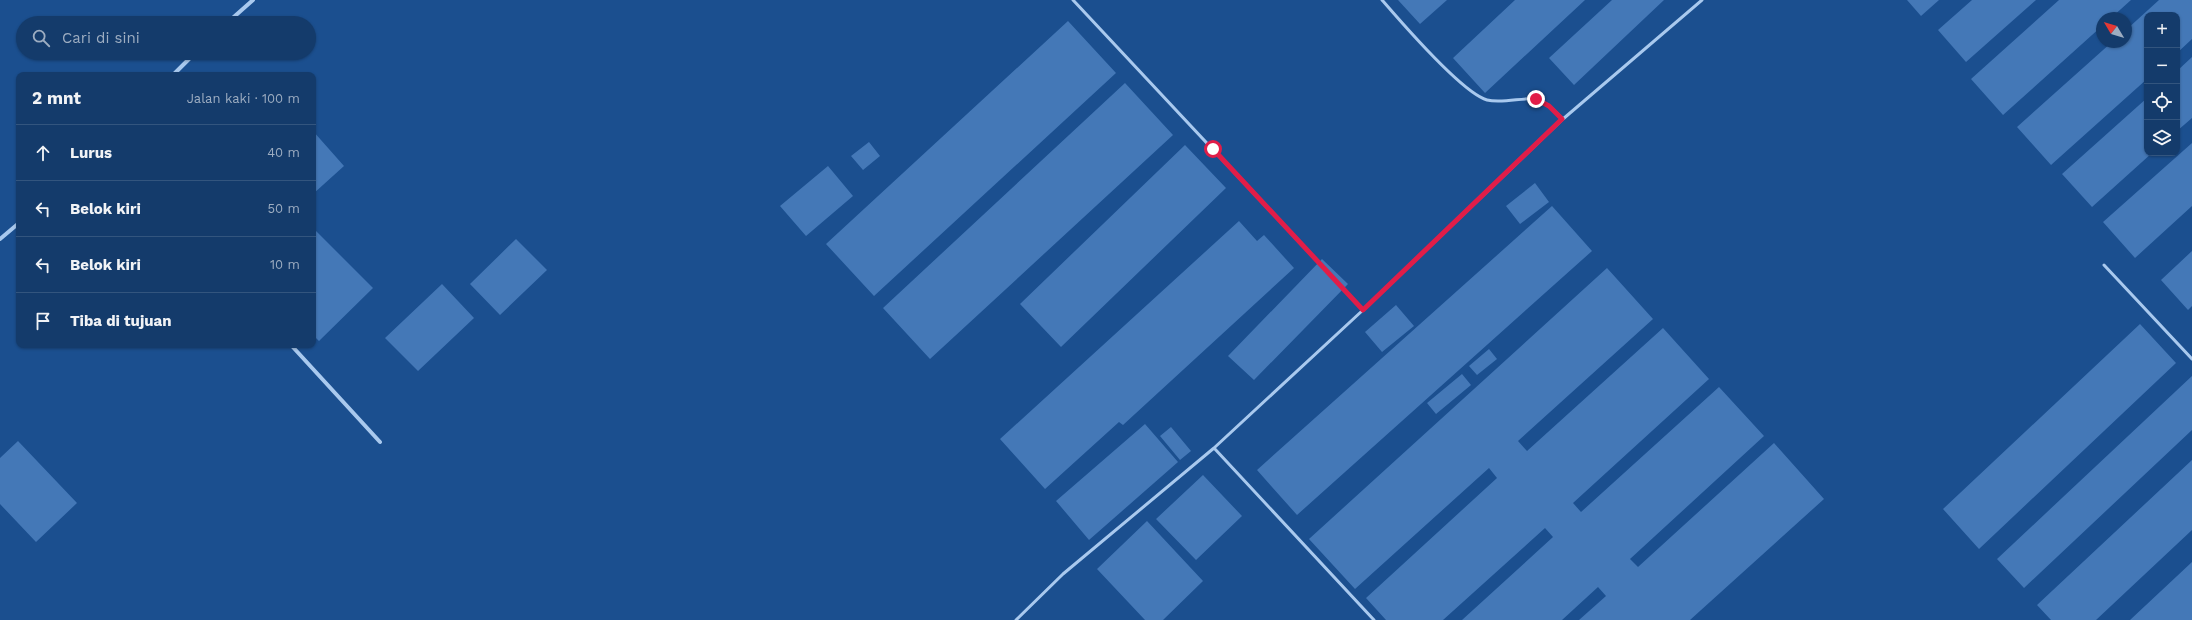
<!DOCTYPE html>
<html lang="id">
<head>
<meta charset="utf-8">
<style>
  body { margin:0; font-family:"Work Sans",sans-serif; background:#214673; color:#f1f3f6 }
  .controls { position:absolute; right:12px; top:12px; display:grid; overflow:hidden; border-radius:8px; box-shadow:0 1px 3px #0004 }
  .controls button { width:36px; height:36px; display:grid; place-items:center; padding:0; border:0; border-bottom:1px solid #33557e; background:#143b6b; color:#f1f3f6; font:20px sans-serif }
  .compass { position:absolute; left:2096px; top:12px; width:36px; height:36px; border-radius:50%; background:#143b6b; box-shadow:0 1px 3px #0004; rotate:308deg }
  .stop { position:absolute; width:12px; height:12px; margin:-9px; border:3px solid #e11d48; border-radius:50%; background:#fff }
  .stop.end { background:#e11d48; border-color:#fff; box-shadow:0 1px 4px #0008 }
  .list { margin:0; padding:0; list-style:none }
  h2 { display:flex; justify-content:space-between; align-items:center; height:52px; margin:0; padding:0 16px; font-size:17px }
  h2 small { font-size:13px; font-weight:400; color:#9dadc1 }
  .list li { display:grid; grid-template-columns:26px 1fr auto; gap:12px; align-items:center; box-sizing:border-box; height:56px; padding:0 16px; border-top:1px solid #33557e }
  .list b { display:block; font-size:15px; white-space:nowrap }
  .list em { font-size:13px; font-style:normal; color:#9dadc1 }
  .icon { flex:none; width:22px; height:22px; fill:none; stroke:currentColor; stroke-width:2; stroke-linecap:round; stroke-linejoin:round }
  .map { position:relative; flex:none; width:2192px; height:620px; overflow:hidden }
  .search { position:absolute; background:#143b6b; box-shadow:0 1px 3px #0004; left:16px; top:16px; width:300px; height:44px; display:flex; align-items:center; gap:10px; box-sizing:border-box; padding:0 14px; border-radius:22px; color:#9dadc1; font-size:15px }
  .panel { position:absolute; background:#143b6b; box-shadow:0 1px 3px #0004; left:16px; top:72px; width:300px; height:276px; border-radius:8px }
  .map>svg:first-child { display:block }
</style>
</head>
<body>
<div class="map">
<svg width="2192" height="620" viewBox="0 0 2192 620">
  <rect width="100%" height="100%" fill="#1b4f8f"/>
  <path fill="#4478b7" d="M1398 0H1447L1420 24Z
    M1515 0H1585L1485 93 1453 58Z
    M1612 0H1664L1574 85 1549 58Z
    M1907 0H1939L1921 16Z
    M1972 0H2036L1966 62 1938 30Z
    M2059 0H2131L2111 18H2102V26L2003 115 1971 79Z
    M2159 0H2192V39L2177 53V15H2147V79L2051 165 2017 127 2112 42H2126V30Z
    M1068 21 1116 73 874 296 826 244Z
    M2192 57V118L2177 131V71Z
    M1125 83 1173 135 930 359 883 308Z
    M2147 98V153H2152L2092 207 2062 174Z
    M313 131 344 166 313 194Z
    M869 142 880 156 863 170 851 156Z
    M2192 143V206L2135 258 2103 222Z
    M1185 145 1226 188 1061 347 1020 304Z
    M828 166 853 196 806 236 780 206Z
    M1535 183 1549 202 1520 224 1506 206Z
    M1552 206 1592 251 1297 515 1257 470Z
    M1239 221 1257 241 1264 235 1294 268 1123 425 1119 422 1045 489 1000 439Z
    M315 230 373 288 319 341 313 335V232Z
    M516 239 547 270 500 315 470 284Z
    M2192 251V306L2188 310 2161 280Z
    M1322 259 1348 284 1254 380 1228 356Z
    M1607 268 1653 319 1518 441 1527 451 1663 328 1709 379 1573 503 1581 512 1719 387 1764 436 1630 559 1638 567 1774 443 1824 499 1690 620H1579L1606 596 1598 587 1562 620H1462L1553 537 1545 528 1443 620H1386L1366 598 1497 478 1489 468 1355 589 1309 539Z
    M442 284 474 318 418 371 385 338Z
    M1396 305 1414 326 1382 352 1365 332Z
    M2140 324 2176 363 1979 549 1943 509Z
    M1489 349 1497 359 1477 375 1469 366Z
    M1462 374 1471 385 1436 414 1427 403Z
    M2192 376V430L2024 588 1997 559Z
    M1145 424 1178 462 1089 540 1056 501Z
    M1171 427 1191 451 1180 460 1160 436Z
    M18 441 77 503 36 542 0 504V458Z
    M2192 460V530L2096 620H2051L2037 605Z
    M1203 475 1242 516 1196 560 1156 519Z
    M1147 521 1203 581 1163 620H1145L1097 569Z
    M2192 562V620H2130Z"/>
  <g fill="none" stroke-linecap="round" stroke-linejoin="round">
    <path stroke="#a9c9ee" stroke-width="3" d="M1073 0 1363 310
      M1382 0C1401 22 1462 93 1487 100 1502 104 1524 97 1536 99 1546 101 1555 112 1563 119
      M2104 265 2192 359
      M1214 448 1374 620
      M1016 620 1063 574 1214 448 1363 310 1563 119 1702 0"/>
    <path stroke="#a9c9ee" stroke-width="4" d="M227 23 253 0
      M173 75 195 53
      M0 239 19 223
      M291 345 380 442"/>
  </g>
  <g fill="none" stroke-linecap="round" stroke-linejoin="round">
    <path stroke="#e11d48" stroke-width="5" d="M1213 149 1363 310 1562 119 1549 106 1536 99"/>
  </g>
</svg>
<div class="controls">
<button>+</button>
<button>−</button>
<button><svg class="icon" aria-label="locate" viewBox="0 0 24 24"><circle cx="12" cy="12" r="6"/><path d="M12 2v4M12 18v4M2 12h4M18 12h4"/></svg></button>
<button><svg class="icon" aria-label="layers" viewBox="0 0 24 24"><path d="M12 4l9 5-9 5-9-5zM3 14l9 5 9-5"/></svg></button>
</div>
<svg class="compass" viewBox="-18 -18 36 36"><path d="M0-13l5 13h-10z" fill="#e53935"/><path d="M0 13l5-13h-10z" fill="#9dadc1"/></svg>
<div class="stop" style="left:1213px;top:149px"></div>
<div class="stop end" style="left:1536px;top:99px"></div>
<div class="search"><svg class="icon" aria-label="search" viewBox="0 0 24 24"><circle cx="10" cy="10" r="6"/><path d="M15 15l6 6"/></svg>Cari di sini</div>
<section class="panel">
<h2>2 mnt<small>Jalan kaki · 100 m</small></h2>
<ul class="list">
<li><svg class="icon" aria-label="ahead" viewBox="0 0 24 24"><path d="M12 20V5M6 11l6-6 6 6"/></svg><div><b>Lurus</b></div><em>40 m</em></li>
<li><svg class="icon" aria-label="left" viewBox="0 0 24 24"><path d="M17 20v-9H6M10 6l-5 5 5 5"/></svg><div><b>Belok kiri</b></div><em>50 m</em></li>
<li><svg class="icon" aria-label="left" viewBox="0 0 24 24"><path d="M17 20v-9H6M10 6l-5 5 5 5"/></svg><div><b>Belok kiri</b></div><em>10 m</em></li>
<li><svg class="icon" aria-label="arrive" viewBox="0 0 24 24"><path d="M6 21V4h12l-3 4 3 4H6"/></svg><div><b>Tiba di tujuan</b></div></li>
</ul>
</section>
</div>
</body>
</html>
